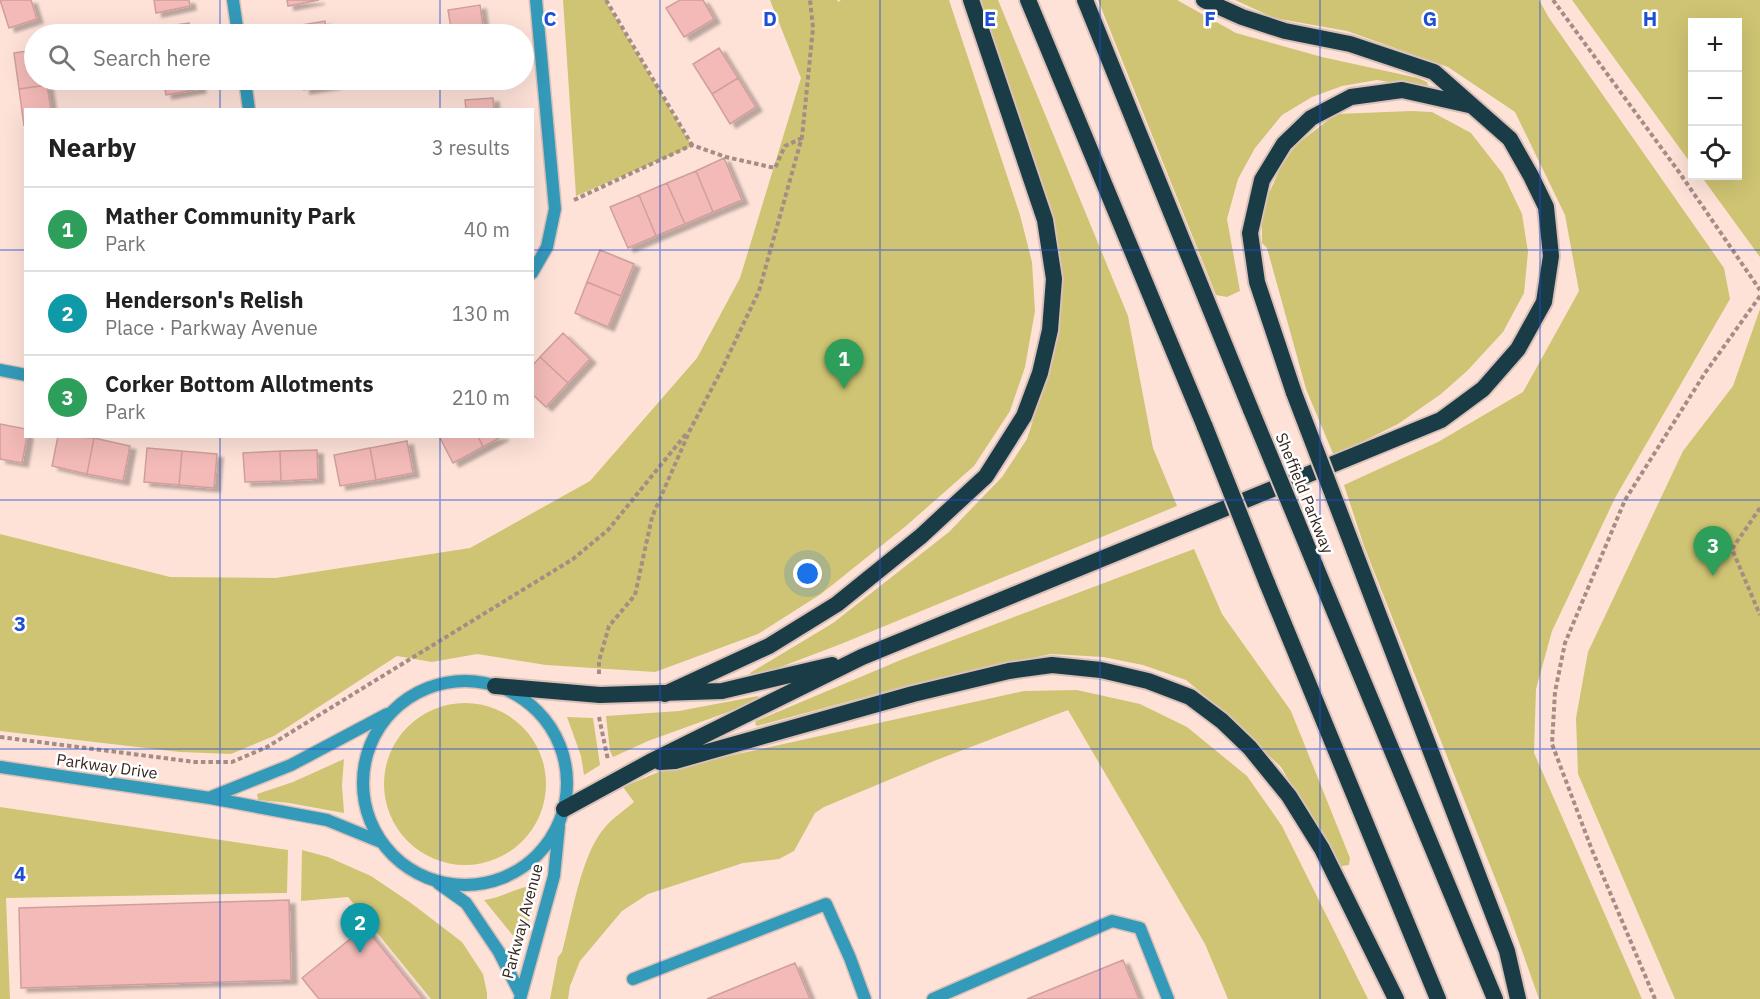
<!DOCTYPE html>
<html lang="en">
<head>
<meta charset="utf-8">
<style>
  body { margin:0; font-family:"IBM Plex Sans",sans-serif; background:#f2f2f2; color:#222 }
  .controls { position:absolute; right:18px; top:18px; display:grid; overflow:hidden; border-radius:0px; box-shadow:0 6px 24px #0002 }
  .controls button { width:54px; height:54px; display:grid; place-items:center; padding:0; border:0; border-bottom:2px solid #e0e0e0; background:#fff; color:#222; font:30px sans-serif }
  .you { position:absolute; left:808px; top:574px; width:21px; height:21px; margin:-15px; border:4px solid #fff; border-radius:50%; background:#1a73e8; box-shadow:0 0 0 9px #1a73e833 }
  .badge { display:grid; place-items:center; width:39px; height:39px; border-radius:50%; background:#29697e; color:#fff; font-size:20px; font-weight:700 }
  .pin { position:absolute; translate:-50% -50px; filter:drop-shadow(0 2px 3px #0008) }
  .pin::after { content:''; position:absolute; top:32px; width:21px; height:18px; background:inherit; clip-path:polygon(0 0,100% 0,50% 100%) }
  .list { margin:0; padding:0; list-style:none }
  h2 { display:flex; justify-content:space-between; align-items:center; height:78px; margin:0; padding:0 24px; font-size:26px }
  h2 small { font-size:20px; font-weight:400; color:#767676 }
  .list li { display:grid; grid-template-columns:39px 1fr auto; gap:18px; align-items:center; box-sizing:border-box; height:84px; padding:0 24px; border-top:2px solid #e0e0e0 }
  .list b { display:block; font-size:22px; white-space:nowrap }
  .list p { margin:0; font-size:20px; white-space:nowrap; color:#767676 }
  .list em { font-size:20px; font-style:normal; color:#767676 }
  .icon { flex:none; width:33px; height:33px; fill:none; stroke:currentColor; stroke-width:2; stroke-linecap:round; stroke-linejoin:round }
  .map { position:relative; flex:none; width:1760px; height:999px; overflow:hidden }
  .search { position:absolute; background:#fff; box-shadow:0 6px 24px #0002; left:24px; top:24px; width:510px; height:66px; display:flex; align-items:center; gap:15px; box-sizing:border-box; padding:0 21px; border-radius:33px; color:#767676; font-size:22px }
  .panel { position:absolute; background:#fff; box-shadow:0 6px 24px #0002; left:24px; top:108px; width:510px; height:330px; border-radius:0px }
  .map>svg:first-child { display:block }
</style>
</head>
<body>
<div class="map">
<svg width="1760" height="999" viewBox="0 0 1760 999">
  <defs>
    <filter id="shadow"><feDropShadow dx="6" dy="4" stdDeviation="1.5" flood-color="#0004"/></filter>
  </defs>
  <rect width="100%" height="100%" fill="#fee2d8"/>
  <path fill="#cfc473" d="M563 0H605L692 146 576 196Z
    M770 0H837L838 2 841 0H949L1020 215 1032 262 1035 311 1025 367 1010 411 974 466 906 526 821 594 758 634 655 672 546 665 477 654 432 662 397 656 274 736 231 754 180 752 0 731V534L170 577 276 578 470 548 590 481 697 358 740 278 801 78Z
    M975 0H998L1128 316 1153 448 1177 506 841 644 754 677 751 676 750 673 833 623 949 532 1002 477 1027 439 1046 380 1060 296Z
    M1098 0H1177L1236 33 1322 57 1418 78 1427 82 1429 89 1377 80 1342 86 1312 97 1282 115 1255 148 1238 179 1227 219 1240 291 1227 297 1216 295Z
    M1235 0H1539L1549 18 1724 268 1730 299 1615 498 1552 631 1536 689 1534 753 1642 999H1539L1508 911 1364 546 1344 485 1438 442 1523 392 1579 291 1565 215 1515 112 1448 67 1347 31 1274 18Z
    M1572 0H1760V257L1701 176H1738V22H1692V165Z
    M1411 111 1432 112 1471 133 1503 174 1522 214 1528 252 1524 293 1503 332 1467 371 1441 394 1398 424 1334 456 1306 389 1267 248 1262 243V223L1267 198 1281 166 1296 145 1336 114Z
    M1760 309V999H1675L1578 774 1576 718 1588 652 1683 451 1733 386Z
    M1194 549 1222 614 1291 711 1350 858 1349 865 1336 867 1315 825 1281 767 1216 705 1186 680 1143 665 1103 657 1051 654 917 683 757 726 755 724 756 721 903 659Z
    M1077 690 1140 704 1187 727 1247 776 1282 826 1368 999H1228L1205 944 1068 710 934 761 824 807 815 813 794 851 779 859 743 863 648 894 622 911 580 961 570 986 568 999H550L558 957 562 952C572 916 581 853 606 826 614 817 625 810 634 802L623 787 661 771 1024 691Z
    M758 696 759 699 756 702 648 741 613 757 610 751 606 716 679 711Z
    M384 784a81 81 0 1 1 162 0a81 81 0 1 1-162 0Z
    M567 717 593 718 600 765 584 775 581 756Z
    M344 759 342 785 344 813 289 803 258 800 257 794 293 782Z
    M0 807 288 850 287 893 6 898 10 999H0Z
    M302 850 328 857 371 876 411 903 462 942 483 974 487 993V999H431L348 897 301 901Z
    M535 885 537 888 523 944 514 937 484 900C502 898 517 887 535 885Z"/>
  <path fill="#f3bab7" stroke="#cf9f9d" stroke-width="1.5" filter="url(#shadow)" d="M0 0H31L37 19 9 28Z
    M154 0H189L190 6 156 13Z
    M287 0H319L288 6Z
    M680 0H703L714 19 684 37 666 8Z
    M480 5 484 34H452L448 10Z
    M325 21 327 34H296L295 26Z
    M189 23 191 34H156L155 28Z
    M719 48 738 78 712 94 693 64Z
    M34 50V80H47V85L19 89 14 53Z
    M738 78 756 107 730 124 712 94Z
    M163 80H198L200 89 166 95Z
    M303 80H333L334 85 304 90Z
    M47 85 51 110H26L24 126 19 89Z
    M493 98 494 110H466L465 100Z
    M724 158 742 200 713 212 696 171Z
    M696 171 713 212 685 224 667 183Z
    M667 183 685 224 656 236 639 195Z
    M639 195 656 236 628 248 610 207Z
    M600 250 634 264 621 296 587 282Z
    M587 282 621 296 608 327 575 313Z
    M563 333 590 359 568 383 540 357Z
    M540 357 568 383 546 407 532 394V366Z
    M0 424 26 429V436H27L22 463 0 459Z
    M58 436 94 438 87 474 52 466Z
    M439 436H478L483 447 453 463Z
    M478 436H503L483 447Z
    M94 438 130 446 123 481 87 474Z
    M407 441 413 473 376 480 370 448Z
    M147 448 182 451 179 485 144 482Z
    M370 448 376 480 340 486 334 455Z
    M317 450 318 479 281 481 280 451Z
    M182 451 217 454 214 488 179 485Z
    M280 451 281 481 245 482 243 453Z
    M289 900 291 980 21 988 19 908Z
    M365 927 423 999H319L302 978Z
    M1123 960 1139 999H1027Z
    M795 963 810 999H707Z"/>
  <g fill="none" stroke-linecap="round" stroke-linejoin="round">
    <defs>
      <path id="service" d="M633 979 826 904 850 958 865 999
        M933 999 1112 921 1140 928 1168 999"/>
      <path id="minor" d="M233 0 238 34
        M245 80 249 110
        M532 273 547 247 555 209 536 0
        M0 370 26 375
        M363 783a102 102 0 1 1 204 0a102 102 0 1 1-204 0Z
        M0 767 210 798 327 820 381 842
        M211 797 291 765 387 714
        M438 883 466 903 499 952 520 993
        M520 999 554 876 559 826"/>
      <path id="trunk" d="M1028 0 1205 427
        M1085 0 1251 410
        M1294 393 1257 282 1250 233 1262 180 1284 144 1311 118 1351 97 1402 90 1469 105
        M1354 550 1507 951 1518 999
        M1315 565 1495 999
        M1267 583 1438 999
        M495 686 600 695 722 691 832 665
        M665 694 769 646 837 604 920 537 986 476 1024 416 1040 373 1050 330 1054 279 1045 220 971 0
        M660 762 675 761 913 694 1009 671 1052 665 1101 670 1148 681 1190 697 1222 721 1250 748 1289 796 1322 849 1396 999
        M564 809 650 762 862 657 1441 420 1483 389 1518 349 1544 302 1551 256 1546 207 1531 176 1510 139 1434 72 1350 44 1285 31 1242 17 1204 0"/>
    </defs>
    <use href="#service" stroke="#dac0b7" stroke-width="15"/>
    <use href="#minor" stroke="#dac0b7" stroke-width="15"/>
    <use href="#trunk" stroke="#dac0b7" stroke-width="20"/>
    <path stroke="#a48d85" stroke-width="4" stroke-dasharray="4.5 3" stroke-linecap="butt" d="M606 0 692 145
      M1553 0 1679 172 1760 290
      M574 200 692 145 726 157 775 168 785 146 802 138
      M1760 508 1732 549 1760 615
      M599 674V661L609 626 635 595 652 517 690 430 721 371 759 291 802 137 813 28 810 0
      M599 717 608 760
      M0 737 195 762H232L267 747 573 559 608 530 686 434
      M1655 999 1592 850 1552 744 1555 692 1565 643 1625 500 1705 373 1760 296"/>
    <use href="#service" stroke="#349ab9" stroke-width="12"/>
    <use href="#minor" stroke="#349ab9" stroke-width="12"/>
    <use href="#trunk" stroke="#1a3c46" stroke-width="16"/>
    <defs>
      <path id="trunk-bridge" d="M1294 393 1354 550
        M1251 410 1315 565
        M1205 427 1267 583"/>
    </defs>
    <use href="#trunk-bridge" stroke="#dac0b7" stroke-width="20" stroke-linecap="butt"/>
    <use href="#trunk-bridge" stroke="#1a3c46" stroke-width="16"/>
  </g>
  <path fill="none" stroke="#1d4ed8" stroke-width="1.5" stroke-opacity="0.55" d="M220 0V34M440 0V34M660 0V999M880 0V999M1100 0V999M1320 0V999M1540 0V999M220 80V110M440 80V110M0 250H26M532 250H1760M220 436V999M440 436V999M0 500H1760M0 749H1760"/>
  <g text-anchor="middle" stroke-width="5" stroke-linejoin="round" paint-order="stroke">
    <g font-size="16" fill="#35241e" stroke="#fff">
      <text transform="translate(1305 493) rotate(68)" y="6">Sheffield Parkway</text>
      <text transform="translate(107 766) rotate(8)" y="6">Parkway Drive</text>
      <text transform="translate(522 921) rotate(-75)" y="6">Parkway Avenue</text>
    </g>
  </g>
  <g font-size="20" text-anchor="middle" font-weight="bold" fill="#1d4ed8" stroke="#fff" stroke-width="5" stroke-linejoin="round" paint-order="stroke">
    <text x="550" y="26">C</text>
    <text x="770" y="26">D</text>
    <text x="990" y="26">E</text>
    <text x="1210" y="26">F</text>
    <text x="1430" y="26">G</text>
    <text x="1650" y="26">H</text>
    <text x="20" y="631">3</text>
    <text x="20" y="881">4</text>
  </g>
</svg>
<div class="controls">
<button>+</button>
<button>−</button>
<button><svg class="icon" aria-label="locate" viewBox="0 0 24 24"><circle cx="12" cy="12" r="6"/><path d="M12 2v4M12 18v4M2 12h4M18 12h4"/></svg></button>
</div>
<div class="you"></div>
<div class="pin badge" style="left:844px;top:389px;background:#2e9e5b">1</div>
<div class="pin badge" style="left:360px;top:953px;background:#0f9aa8">2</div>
<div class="pin badge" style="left:1713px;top:576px;background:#2e9e5b">3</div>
<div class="search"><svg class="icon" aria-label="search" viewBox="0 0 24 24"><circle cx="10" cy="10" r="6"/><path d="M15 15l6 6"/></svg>Search here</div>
<section class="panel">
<h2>Nearby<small>3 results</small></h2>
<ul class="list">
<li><span class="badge" style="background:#2e9e5b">1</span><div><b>Mather Community Park</b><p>Park</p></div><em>40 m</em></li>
<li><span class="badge" style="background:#0f9aa8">2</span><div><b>Henderson's Relish</b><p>Place · Parkway Avenue</p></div><em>130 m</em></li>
<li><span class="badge" style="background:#2e9e5b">3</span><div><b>Corker Bottom Allotments</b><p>Park</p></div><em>210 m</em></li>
</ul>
</section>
</div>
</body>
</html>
